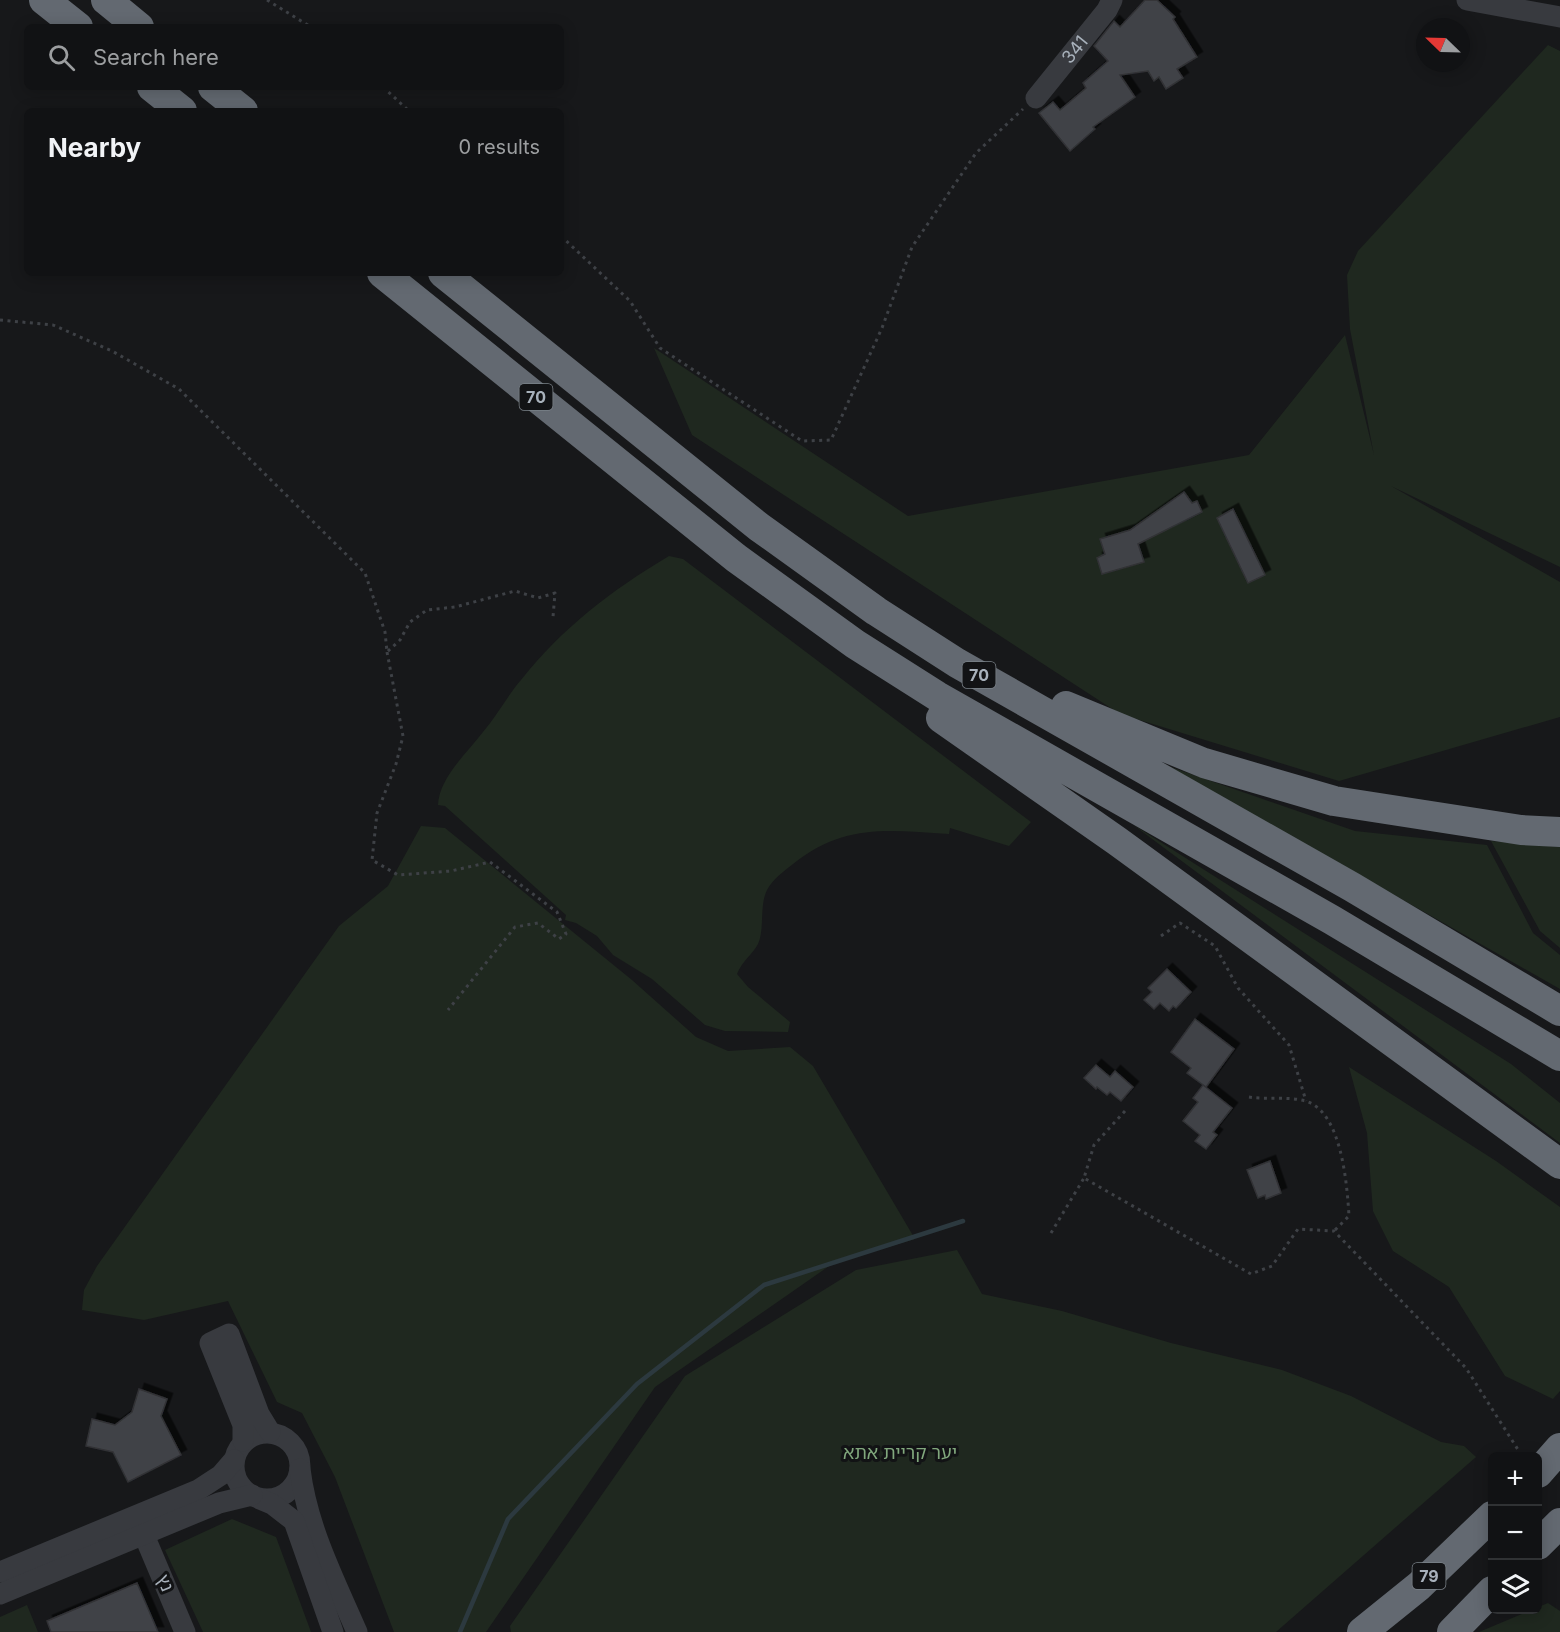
<!DOCTYPE html>
<html lang="en">
<head>
<meta charset="utf-8">
<style>
  body { margin:0; font-family:Inter,"Noto Sans Hebrew",sans-serif; background:#1e2022; color:#f1f3f6 }
  .controls { position:absolute; right:18px; bottom:18px; display:grid; overflow:hidden; border-radius:9px; box-shadow:0 3px 15px #0003 }
  .controls button { width:54px; height:54px; display:grid; place-items:center; padding:0; border:0; border-bottom:2px solid #303234; background:#111214; color:#f1f3f6; font:30px sans-serif }
  .compass { position:absolute; left:1416px; top:18px; width:54px; height:54px; border-radius:50%; background:#111214; box-shadow:0 3px 15px #0003; rotate:293deg }
  .list { margin:0; padding:0; list-style:none }
  h2 { display:flex; justify-content:space-between; align-items:center; height:78px; margin:0; padding:0 24px; font-size:26px }
  h2 small { font-size:20px; font-weight:400; color:#9c9ea0 }
  .icon { flex:none; width:33px; height:33px; fill:none; stroke:currentColor; stroke-width:2; stroke-linecap:round; stroke-linejoin:round }
  .map { position:relative; flex:none; width:1560px; height:1632px; overflow:hidden }
  .search { position:absolute; background:#111214; box-shadow:0 3px 15px #0003; left:24px; top:24px; width:540px; height:66px; display:flex; align-items:center; gap:15px; box-sizing:border-box; padding:0 21px; border-radius:9px; color:#9c9ea0; font-size:22px }
  .panel { position:absolute; background:#111214; box-shadow:0 3px 15px #0003; left:24px; top:108px; width:540px; height:168px; border-radius:9px }
  .map>svg:first-child { display:block }
</style>
</head>
<body>
<div class="map">
<svg width="1560" height="1632" viewBox="0 0 1560 1632">
  <defs>
    <filter id="shadow"><feDropShadow dx="5.5" dy="-5.5" stdDeviation="0" flood-color="#0009"/></filter>
  </defs>
  <rect width="100%" height="100%" fill="#17181a"/>
  <path fill="#1f281f" d="M1548 45 1560 51V567L1391 486 1560 582V717L1339 781 1120 714 692 435 654 348 908 516 1249 455 1345 335 1374 455 1350 329 1347 275 1358 251Z
    M669 556 683 559 1031 822 1009 846 950 828 949 834C888 830 844 823 793 864 784 871 773 879 767 890 759 906 765 929 758 944 752 955 742 961 737 974L748 987 790 1022 788 1032 725 1031 705 1025 652 979 613 955 597 936 576 923 565 920 566 915 445 806 438 805C439 778 467 753 483 732 497 716 507 696 521 680 562 628 612 590 669 556Z
    M1165 765 1355 831 1487 845 1533 933 1560 955V989Z
    M1132 824 1511 1064 1560 1103V1143Z
    M421 826 445 828 632 980 696 1037 728 1051 790 1047 813 1066 915 1239 832 1264 655 1387 486 1632H394L335 1477 302 1413 277 1402 228 1301 144 1320 82 1310 84 1290 97 1266 339 926 388 886Z
    M1491 841 1560 847V948L1540 931Z
    M1349 1067 1496 1161 1560 1207V1391L1553 1399 1505 1376 1449 1287 1393 1251 1373 1211 1367 1133Z
    M957 1250 982 1294 1062 1311 1171 1343 1282 1370 1351 1396 1441 1442 1464 1446 1476 1457 1276 1632H511L510 1626 685 1376 856 1270Z
    M232 1519 276 1537 311 1632H203L165 1550Z
    M1548 1603 1560 1611V1632H1479Z
    M27 1605 38 1632H0V1617Z"/>
  <g fill="none" stroke-linecap="round" stroke-linejoin="round">
    <path stroke="#2c393f" stroke-width="4.5" d="M460 1632 508 1519 637 1384 764 1285 963 1221"/>
  </g>
  <path fill="#414347" stroke="#313236" stroke-width="1.5" filter="url(#shadow)" d="M1145 0H1157L1175 17 1173 19 1197 57 1177 69 1183 78 1166 89 1159 77 1154 81 1148 71 1120 75 1135 97 1093 127 1095 129 1070 151 1039 113 1053 102 1060 110 1086 88 1083 83 1108 61 1094 46 1114 21 1120 27Z
    M1184 492 1192 503 1197 501 1202 512 1138 544 1144 562 1102 574 1097 558 1105 554 1100 539 1130 530Z
    M1233 509 1265 575 1248 583 1217 518Z
    M1167 969 1191 992 1176 1008 1173 1006 1169 1011 1160 1003 1154 1009 1144 1000 1152 992 1148 988Z
    M1195 1019 1234 1049 1206 1087 1187 1073 1191 1068 1171 1052Z
    M1096 1065 1110 1077 1115 1071 1133 1087 1121 1101 1110 1092 1107 1095 1097 1087 1096 1089 1084 1078Z
    M1203 1085 1232 1108 1213 1132 1217 1135 1206 1149 1195 1141 1200 1135 1183 1121 1198 1102 1193 1098Z
    M1270 1161 1281 1193 1266 1199 1265 1195 1258 1198 1247 1170Z
    M139 1389 167 1399 161 1416 181 1455 128 1482 113 1452 86 1446 92 1419 115 1425 132 1412Z
    M137 1583 158 1632H51L47 1621Z"/>
  <g fill="none" stroke-linecap="round" stroke-linejoin="round">
    <path stroke="#3e4146" stroke-width="3" stroke-dasharray="3 4.5" stroke-linecap="butt" d="M267 0 311 27
      M383 87 409 111
      M561 236 630 301 660 348 802 441 831 440 882 328 912 247 976 153 1023 109
      M0 320 53 325 112 351 179 389 365 573 385 632 387 652 400 640 410 622 427 610 455 607 515 591 538 598 555 593 553 617
      M387 652 403 736 396 764 377 813 372 860 398 875 451 871 490 862 557 912 566 934 559 939 538 923 515 927 448 1010
      M1161 936 1180 923 1215 946 1238 988 1289 1045 1306 1101
      M1249 1097C1267 1100 1288 1096 1305 1101 1342 1111 1347 1185 1349 1216L1334 1231
      M1125 1111 1094 1145 1084 1178 1251 1274 1272 1266 1298 1229 1334 1231 1466 1368 1522 1456
      M1051 1233 1084 1178"/>
    <g stroke="#383a3f" stroke-width="21">
      <path d="M1467 0 1560 17"/>
      <path id="s1" d="M1036 98 1107 10 1112 0"/>
      <circle cx="267" cy="1466" r="33"/>
      <path d="M243 1441V1425L210 1343 229 1334 259 1414 270 1432"/>
      <path d="M300 1469C307 1527 334 1579 357 1632"/>
      <path d="M260 1499 272 1504 294 1521 333 1632"/>
      <path d="M144 1535 185 1632"/>
      <path d="M0 1572 198 1490 221 1475 234 1460"/>
      <path d="M0 1594 219 1503 252 1495"/>
    </g>
    <path stroke="#636971" stroke-width="30" d="M44 0 78 27
      M106 0 139 27
      M152 87 182 111
      M213 87 243 111
      M382 273 736 558 855 644 937 696 1332 920 1560 1056
      M443 273 759 527 876 611 957 663 1352 887 1560 1011
      M1066 706 1204 763 1334 801 1521 830 1560 832
      M941 718 1117 841 1560 1164
      M1538 1473 1560 1448
      M1538 1545 1560 1523
      M1362 1632 1419 1586 1492 1516
      M1452 1632 1492 1591"/>
  </g>
  <g text-anchor="middle" stroke-width="6" stroke-linejoin="round" paint-order="stroke">
    <g fill="#121315" stroke="#7b8289" stroke-width="1.5">
      <rect x="519.5" y="384" width="33" height="26" rx="4.5"/>
      <rect x="962.5" y="662" width="33" height="26" rx="4.5"/>
      <rect x="1412.5" y="1563" width="33" height="26" rx="4.5"/>
    </g>
    <g font-size="16" font-weight="bold" fill="#a8b1bb">
      <text x="536" y="403">70</text>
      <text x="979" y="681">70</text>
      <text x="1429" y="1582">79</text>
    </g>
    <g font-size="18" fill="#a8b1bb" stroke="#121315">
      <text dy="6" stroke="none"><textPath href="#s1" startOffset="62">341</textPath></text>
      <text transform="translate(165 1583) rotate(67)" y="6">נץ</text>
    </g>
    <g font-size="18" fill="#81a87d" stroke="#121315">
      <text x="900" y="1459">יער קריית אתא</text>
    </g>
  </g>
</svg>
<div class="controls">
<button>+</button>
<button>−</button>
<button><svg class="icon" aria-label="layers" viewBox="0 0 24 24"><path d="M12 4l9 5-9 5-9-5zM3 14l9 5 9-5"/></svg></button>
</div>
<svg class="compass" viewBox="-18 -18 36 36"><path d="M0-13l5 13h-10z" fill="#e53935"/><path d="M0 13l5-13h-10z" fill="#9c9ea0"/></svg>
<div class="search"><svg class="icon" aria-label="search" viewBox="0 0 24 24"><circle cx="10" cy="10" r="6"/><path d="M15 15l6 6"/></svg>Search here</div>
<section class="panel">
<h2>Nearby<small>0 results</small></h2>
<ul class="list">
</ul>
</section>
</div>
</body>
</html>
